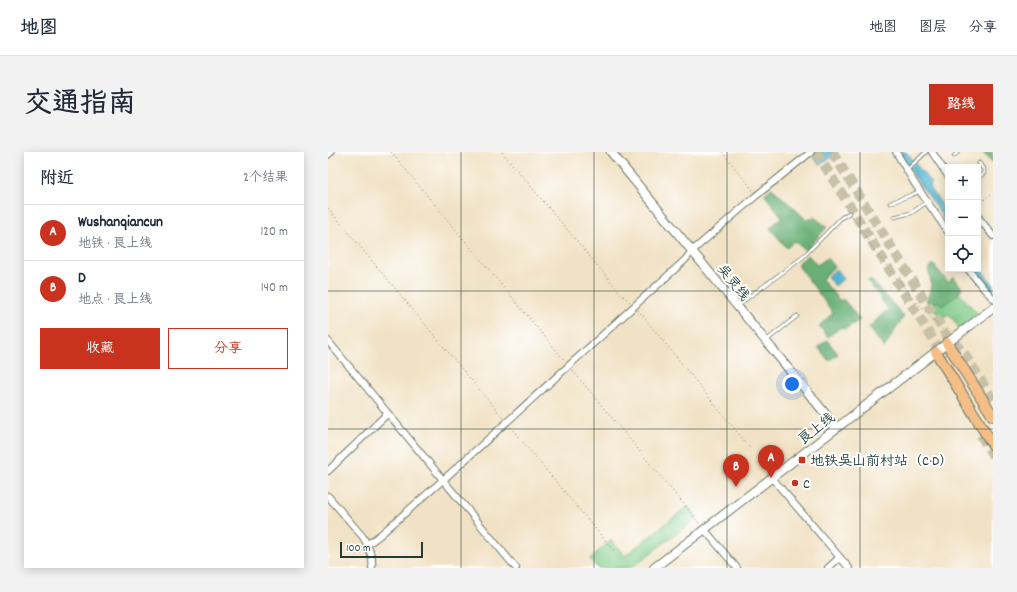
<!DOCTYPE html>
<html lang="zh">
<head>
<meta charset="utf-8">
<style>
  body { margin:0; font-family:Dekko,"LXGW WenKai TC",sans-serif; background:#f2f2f3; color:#1f2937 }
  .controls { position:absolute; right:12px; top:12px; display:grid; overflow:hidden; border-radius:0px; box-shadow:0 2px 10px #0003 }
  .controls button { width:36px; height:36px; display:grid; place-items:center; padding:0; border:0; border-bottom:1px solid #e0e1e3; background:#fff; color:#1f2937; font:20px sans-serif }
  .scale { position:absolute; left:12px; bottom:10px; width:83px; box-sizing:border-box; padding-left:4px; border:2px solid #1f3d34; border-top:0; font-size:11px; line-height:14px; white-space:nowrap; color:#1f3d34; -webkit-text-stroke:3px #fff; paint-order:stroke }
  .you { position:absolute; left:464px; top:232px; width:14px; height:14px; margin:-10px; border:3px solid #fff; border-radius:50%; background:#1a73e8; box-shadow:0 0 0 6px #1a73e833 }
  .badge { display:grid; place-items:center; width:26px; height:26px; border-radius:50%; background:#c8321e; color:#fff; font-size:13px; font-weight:700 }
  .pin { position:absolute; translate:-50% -33px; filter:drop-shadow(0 1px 2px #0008) }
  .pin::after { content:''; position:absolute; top:21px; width:14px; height:12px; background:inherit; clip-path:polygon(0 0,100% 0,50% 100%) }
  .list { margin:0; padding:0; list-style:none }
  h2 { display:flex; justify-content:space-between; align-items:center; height:52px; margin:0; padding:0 16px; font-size:17px }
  h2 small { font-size:13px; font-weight:400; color:#747a83 }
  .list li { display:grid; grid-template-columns:26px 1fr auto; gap:12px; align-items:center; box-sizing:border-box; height:56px; padding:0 16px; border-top:1px solid #e0e1e3 }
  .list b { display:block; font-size:15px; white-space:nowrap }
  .list p { margin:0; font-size:13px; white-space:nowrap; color:#747a83 }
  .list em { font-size:13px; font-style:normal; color:#747a83 }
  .actions { display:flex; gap:8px; padding:12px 16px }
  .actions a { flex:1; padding:9px 0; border:1px solid #c8321e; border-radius:0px; text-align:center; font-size:14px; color:#c8321e }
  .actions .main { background:#c8321e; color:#fff }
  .icon { flex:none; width:22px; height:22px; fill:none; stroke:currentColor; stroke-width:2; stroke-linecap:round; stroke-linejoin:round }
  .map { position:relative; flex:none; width:665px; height:416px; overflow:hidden; border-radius:0px }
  header { display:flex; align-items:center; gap:24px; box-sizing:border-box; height:56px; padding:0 20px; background:#fff; border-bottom:1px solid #e0e1e3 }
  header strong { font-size:19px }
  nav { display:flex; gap:22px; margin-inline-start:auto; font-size:14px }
  .intro { display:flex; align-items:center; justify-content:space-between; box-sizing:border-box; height:96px; padding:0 24px }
  h1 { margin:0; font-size:28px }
  .button { padding:10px 18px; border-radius:0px; background:#c8321e; color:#fff; font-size:14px; font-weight:700 }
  main { display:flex; gap:24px; padding:0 24px }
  aside { flex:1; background:#fff; border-radius:0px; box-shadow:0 2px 10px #0003 }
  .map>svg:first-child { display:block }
</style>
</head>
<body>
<header>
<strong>地图</strong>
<nav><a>地图</a><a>图层</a><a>分享</a></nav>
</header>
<div class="intro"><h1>交通指南</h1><a class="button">路线</a></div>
<main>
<aside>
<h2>附近<small>2个结果</small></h2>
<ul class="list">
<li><span class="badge">A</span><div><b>Wushanqiancun</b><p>地铁 · 良上线</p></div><em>120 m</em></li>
<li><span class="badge">B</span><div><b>D</b><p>地点 · 良上线</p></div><em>140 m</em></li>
</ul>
<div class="actions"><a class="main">收藏</a><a>分享</a></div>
</aside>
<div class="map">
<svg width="665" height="416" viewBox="0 0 665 416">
  <rect width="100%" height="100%" fill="#fff"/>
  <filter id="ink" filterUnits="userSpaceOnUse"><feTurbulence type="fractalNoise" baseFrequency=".025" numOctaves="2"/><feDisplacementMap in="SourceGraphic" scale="8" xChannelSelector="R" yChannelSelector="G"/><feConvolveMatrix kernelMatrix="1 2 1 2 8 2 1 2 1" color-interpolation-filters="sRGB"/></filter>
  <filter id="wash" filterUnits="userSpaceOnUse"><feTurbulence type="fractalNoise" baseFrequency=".012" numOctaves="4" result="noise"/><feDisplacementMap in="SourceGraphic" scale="16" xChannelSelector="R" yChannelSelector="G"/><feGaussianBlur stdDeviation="0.9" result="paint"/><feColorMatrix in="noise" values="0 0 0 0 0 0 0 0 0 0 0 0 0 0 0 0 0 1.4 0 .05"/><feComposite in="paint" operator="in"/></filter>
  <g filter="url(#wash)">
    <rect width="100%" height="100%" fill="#f1e2c5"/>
    <path fill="#80ca87" stroke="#50845e" d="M631 141 651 163 632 177 621 162 614 166 603 154 610 149 614 154Z
      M360 354 370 365 303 416H270L262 407 283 388 297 404Z"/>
    <path fill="#68ae74" stroke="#447654" d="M654 0H665V11Z
      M444 36 479 68 486 65 499 75 478 99 466 89 459 96 442 76 454 65 436 42Z
      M480 103 489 113 499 106 506 115 494 127 511 148H516L532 168 517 177 513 175 500 185 491 174 505 161 469 112Z
      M605 112 620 130 626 125 634 136 631 141 614 154 610 149 603 154 598 149C604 135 604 131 600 117Z
      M542 127 576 164 556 196 541 175 560 157 540 129Z
      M499 188 510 202 501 209 490 195Z"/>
    <path fill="#52b5d1" stroke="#387982" d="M489 0H509L510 1 492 13 484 4Z
      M571 0H578L603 31 601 34 620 62V74L614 66V63L598 40 594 36Z
      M650 114 665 132V140L645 117H650Z
      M508 117 516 126 507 134 499 125Z"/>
  </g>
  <g filter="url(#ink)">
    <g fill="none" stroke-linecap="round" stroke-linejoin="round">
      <path stroke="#c7c1a8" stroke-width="10" stroke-dasharray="10 5" stroke-linecap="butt" d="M488 0 616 205
        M504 0 627 197
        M626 190 638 204 665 248
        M653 283 665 304"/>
      <defs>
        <path id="service" d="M626 4 630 0
          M579 18 598 0
          M650 26 656 21V18L651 11
          M562 51 583 43 592 39
          M566 65 583 61 599 50
          M410 153 474 106 513 66 521 61
          M439 188 469 164"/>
        <path id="minor" d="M568 0 587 32 620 80
          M604 0 620 24
          M0 3 3 0
          M650 65 665 84
          M640 117 656 137 665 146
          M0 189 188 416
          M0 319 60 261
          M444 326 521 416
          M0 344 35 385C40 393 46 407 44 416
          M376 377 409 416
          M40 392 52 383 115 328 357 108 364 99 429 43 483 0
          M500 416 512 405"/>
        <path id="tertiary" d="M283 0 509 276
          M326 416 665 156"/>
        <path id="primary" d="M619 191 665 264
          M608 200 665 293"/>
      </defs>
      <use href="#service" stroke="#687767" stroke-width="4.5"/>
      <use href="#minor" stroke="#687767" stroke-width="8"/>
      <use href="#tertiary" stroke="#687767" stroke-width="10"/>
      <use href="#primary" stroke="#687767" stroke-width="12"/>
      <path stroke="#687767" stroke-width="1" stroke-dasharray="1 3" stroke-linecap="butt" d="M63 0 237 209
        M174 0 294 143 302 150
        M394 0 425 38
        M650 53 665 40
        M0 56 175 266
        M524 64 535 80 545 97 585 146 619 183
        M310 158 422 296
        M245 219 372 372
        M182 275 287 400"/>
      <use href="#service" stroke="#fff" stroke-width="3"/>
      <use href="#minor" stroke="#fff" stroke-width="6"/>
      <use href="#tertiary" stroke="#fff" stroke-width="8"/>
      <use href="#primary" stroke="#f6be87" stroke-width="10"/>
    </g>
  </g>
  <path fill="none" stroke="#1f3d34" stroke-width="1" stroke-opacity="0.55" d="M133 0V416M266 0V416M399 0V416M532 0V416M0 139H665M0 277H665"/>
  <g fill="#c8321e" stroke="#fff" stroke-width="1.5">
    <rect x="470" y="304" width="8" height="8" rx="2"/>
    <circle cx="467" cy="331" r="4"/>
  </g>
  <g text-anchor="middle" stroke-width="4" stroke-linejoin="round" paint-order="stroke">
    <g font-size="14" fill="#1f3d34" stroke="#fff">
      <text transform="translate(406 130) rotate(51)" y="5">吴灵线</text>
      <text transform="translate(488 276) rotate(-38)" y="5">良上线</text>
    </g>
    <g font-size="14" fill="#1f3d34" stroke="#fff" text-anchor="start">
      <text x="482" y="313">地铁吴山前村站（C·D）</text>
      <text x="475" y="336">C</text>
    </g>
  </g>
</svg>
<div class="controls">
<button>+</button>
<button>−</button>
<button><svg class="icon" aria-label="locate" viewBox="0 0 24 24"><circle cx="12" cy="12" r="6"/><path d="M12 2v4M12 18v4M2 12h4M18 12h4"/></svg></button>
</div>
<div class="scale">100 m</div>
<div class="you"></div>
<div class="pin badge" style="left:443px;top:326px">A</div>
<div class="pin badge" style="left:408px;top:335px">B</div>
</div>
</main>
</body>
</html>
